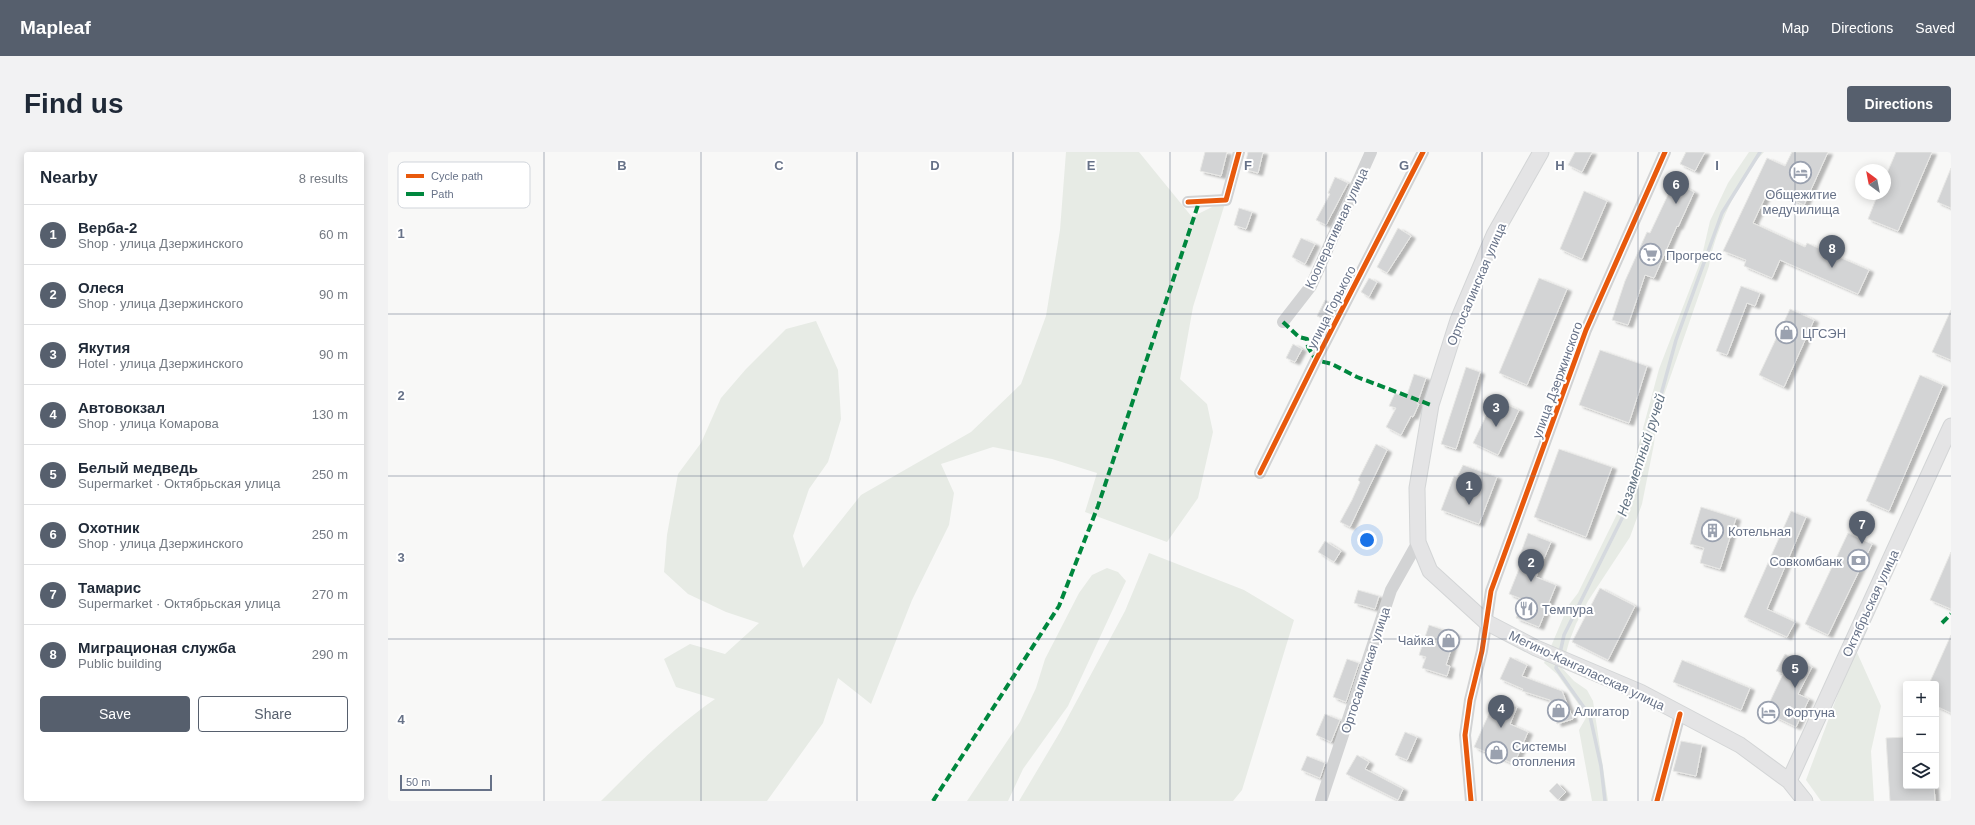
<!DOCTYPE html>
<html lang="en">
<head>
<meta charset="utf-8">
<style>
  body { margin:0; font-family:Arial,sans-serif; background:#f2f2f3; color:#1f2937 }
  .controls { position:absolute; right:12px; bottom:12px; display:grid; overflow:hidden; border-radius:4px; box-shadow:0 2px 10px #0003 }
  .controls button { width:36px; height:36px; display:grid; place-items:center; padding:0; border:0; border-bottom:1px solid #e0e1e3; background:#fff; color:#1f2937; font:20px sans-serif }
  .compass { position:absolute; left:1467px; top:12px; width:36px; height:36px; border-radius:50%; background:#fff; box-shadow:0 2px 10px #0003; rotate:328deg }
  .scale { position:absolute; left:12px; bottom:10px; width:92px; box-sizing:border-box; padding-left:4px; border:2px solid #677288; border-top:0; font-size:11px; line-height:14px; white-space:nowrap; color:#677288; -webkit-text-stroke:3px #fff; paint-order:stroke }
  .you { position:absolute; left:979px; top:388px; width:14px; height:14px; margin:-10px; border:3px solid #fff; border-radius:50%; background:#1a73e8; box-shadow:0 0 0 6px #1a73e833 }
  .badge { display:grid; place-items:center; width:26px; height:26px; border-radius:50%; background:#565f6d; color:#fff; font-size:13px; font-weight:700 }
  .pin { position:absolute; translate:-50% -33px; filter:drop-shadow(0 1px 2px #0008) }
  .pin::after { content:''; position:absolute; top:21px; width:14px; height:12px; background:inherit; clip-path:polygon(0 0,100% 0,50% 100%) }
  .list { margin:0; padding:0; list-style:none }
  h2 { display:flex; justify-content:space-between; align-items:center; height:52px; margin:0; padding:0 16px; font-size:17px }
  h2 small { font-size:13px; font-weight:400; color:#747a83 }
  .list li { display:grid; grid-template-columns:26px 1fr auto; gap:12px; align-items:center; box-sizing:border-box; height:60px; padding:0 16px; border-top:1px solid #e0e1e3 }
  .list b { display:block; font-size:15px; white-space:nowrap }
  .list p { margin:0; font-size:13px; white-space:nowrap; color:#747a83 }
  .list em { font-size:13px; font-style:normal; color:#747a83 }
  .actions { display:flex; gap:8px; padding:12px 16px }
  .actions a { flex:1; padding:9px 0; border:1px solid #565f6d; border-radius:4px; text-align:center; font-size:14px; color:#565f6d }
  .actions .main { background:#565f6d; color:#fff }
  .icon { flex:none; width:22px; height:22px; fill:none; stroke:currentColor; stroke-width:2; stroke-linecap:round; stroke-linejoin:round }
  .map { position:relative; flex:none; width:1563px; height:649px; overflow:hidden; border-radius:4px }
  header { display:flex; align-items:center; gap:24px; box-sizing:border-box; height:56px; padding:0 20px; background:#565f6d; color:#fff }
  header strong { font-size:19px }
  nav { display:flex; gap:22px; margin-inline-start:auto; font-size:14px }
  .intro { display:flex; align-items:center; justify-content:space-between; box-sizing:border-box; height:96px; padding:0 24px }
  h1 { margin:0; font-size:28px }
  .button { padding:10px 18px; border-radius:4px; background:#565f6d; color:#fff; font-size:14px; font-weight:700 }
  main { display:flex; gap:24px; padding:0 24px }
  aside { flex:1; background:#fff; border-radius:4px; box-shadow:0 2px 10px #0003 }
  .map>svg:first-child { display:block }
</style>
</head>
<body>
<header>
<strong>Mapleaf</strong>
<nav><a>Map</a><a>Directions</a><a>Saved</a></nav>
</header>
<div class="intro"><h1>Find us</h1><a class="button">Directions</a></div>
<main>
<aside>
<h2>Nearby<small>8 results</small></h2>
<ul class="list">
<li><span class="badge">1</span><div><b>Верба-2</b><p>Shop · улица Дзержинского</p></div><em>60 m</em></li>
<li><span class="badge">2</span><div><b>Олеся</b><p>Shop · улица Дзержинского</p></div><em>90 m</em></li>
<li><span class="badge">3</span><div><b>Якутия</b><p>Hotel · улица Дзержинского</p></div><em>90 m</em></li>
<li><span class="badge">4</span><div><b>Автовокзал</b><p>Shop · улица Комарова</p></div><em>130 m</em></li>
<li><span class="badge">5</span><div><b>Белый медведь</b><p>Supermarket · Октябрьская улица</p></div><em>250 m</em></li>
<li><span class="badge">6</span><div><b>Охотник</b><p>Shop · улица Дзержинского</p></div><em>250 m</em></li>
<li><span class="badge">7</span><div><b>Тамарис</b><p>Supermarket · Октябрьская улица</p></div><em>270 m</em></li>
<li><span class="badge">8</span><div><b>Миграционая служба</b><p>Public building</p></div><em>290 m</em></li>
</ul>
<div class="actions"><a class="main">Save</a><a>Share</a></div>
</aside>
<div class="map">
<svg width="1563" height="649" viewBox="0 0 1563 649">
  <defs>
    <filter id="shadow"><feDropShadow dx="4.5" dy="2.5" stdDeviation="1" flood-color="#0004"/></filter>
  </defs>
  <rect width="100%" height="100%" fill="#f8f8f7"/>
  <path fill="#e7ebe5" d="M678 0H751L804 65 838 48 805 155 792 227 819 252 825 280 810 346 779 390 697 360 709 321 664 307 605 295 553 312 566 341 561 373 524 448 483 552 450 526 435 571 379 649H213C249 613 285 576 327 547L288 535 276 507 302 492 337 502 371 471 338 460 300 442 276 420 279 383 290 322 313 291 333 246 358 217 398 177 428 169 450 218 453 267 440 310 421 337 405 384 415 416 473 343 583 280 633 232 658 164 672 78Z
    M1361 0H1376C1352 24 1326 81 1321 114L1269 263 1266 292 1254 352 1242 385 1200 449 1188 472 1181 490 1174 516 1186 529 1199 538 1205 549 1220 649H1204L1191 578 1199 564 1169 522 1156 511 1180 454 1190 441 1232 356 1240 332 1271 217 1313 108 1322 69 1340 31Z
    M761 401 856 438 906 468 854 638 845 649H631L672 580 737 459Z
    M719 416 730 420 738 429 680 554 635 617 620 649H579L632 570 648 536 657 507 691 441 704 423Z
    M1467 496 1493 554 1483 599 1486 649H1433L1418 628Z"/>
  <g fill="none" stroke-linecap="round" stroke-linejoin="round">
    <path stroke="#d5d9de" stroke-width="3.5" d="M1172 501 1176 483 1241 352 1254 296 1271 250 1288 188 1334 61 1372 0
      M1170 509 1168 516 1202 564 1213 614 1217 649"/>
  </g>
  <path fill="#d3d4d5" stroke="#e8e8e6" filter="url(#shadow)" d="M817 0H839L833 24 812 19Z
    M860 0H875L870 21 856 17Z
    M1187 0H1204L1194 20 1180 13Z
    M1298 0H1317L1307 19 1292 12Z
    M1404 0H1440L1416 53 1381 37 1365 71 1417 95 1419 91 1481 118 1470 142 1392 108 1384 126 1356 114 1358 108 1335 99 1379 6 1397 14Z
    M1508 0H1544L1510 79 1480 67 1490 42H1497V26Z
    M1563 16V56L1549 50Z
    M947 25 960 31 938 73 928 68 942 42 940 41Z
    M1286 30 1306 40 1290 75 1289 74 1266 126 1257 123 1240 173 1224 168 1237 129 1259 80 1262 81Z
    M1196 39 1219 49 1194 107 1172 97Z
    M851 56 864 60 858 77 846 73Z
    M1010 76 1023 84 999 121 989 115Z
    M913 86 927 92 917 112 904 105Z
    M981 126 989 130 981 145 973 140Z
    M1151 126 1179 137 1139 233 1111 221Z
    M1353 134 1372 141 1367 154 1359 151 1339 203 1328 199Z
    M937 148 948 153 940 169 929 164Z
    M1402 157 1426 168 1396 235 1371 223Z
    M1563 158V208L1544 200Z
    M905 192 914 197 907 210 898 206Z
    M1212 198 1259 214 1241 271 1191 253Z
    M1078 215 1092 220 1068 297 1053 292Z
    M1026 222 1038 226 1029 252H1031L1025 265 1023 264 1013 283 998 275 1008 256 1001 254 1007 241 1018 246Z
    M1532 223 1555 233 1501 359 1478 349Z
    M1106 247 1131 258 1110 303 1085 291Z
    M988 292 999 298 962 375 952 370 964 348 972 330 970 328Z
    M1171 297 1224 315 1198 385 1146 365Z
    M1075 313 1109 325 1091 372 1053 358 1066 324 1069 325Z
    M1313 355 1348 366 1332 417 1312 411 1316 396 1302 392Z
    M1403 359 1418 365 1379 457 1407 470 1399 485 1356 465Z
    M1140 381 1163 390 1148 425 1168 433 1151 475 1128 466 1136 448 1121 442 1135 407 1131 406Z
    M1460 381 1484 392 1440 483 1417 472Z
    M937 389 953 399 946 410 930 400Z
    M1563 400V457L1542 448Z
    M1212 436 1247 454 1220 508 1184 490Z
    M970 438 991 444 987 457 966 451Z
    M1041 473 1068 482 1058 513 1062 514 1059 524 1034 516 1038 505 1031 503Z
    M1563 483V561L1548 554V532H1541Z
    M1397 502 1424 515 1410 542 1421 547 1408 575 1377 560 1395 522 1388 519Z
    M1122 505 1139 513 1134 524 1174 539 1185 567 1169 572 1162 548 1134 539 1135 537 1112 527Z
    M959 507 971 511 958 550 945 545Z
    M1294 508 1362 536 1353 558 1285 530Z
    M1108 546 1129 555 1122 572 1140 580 1126 612 1086 595Z
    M937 562 952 568 943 590 928 583Z
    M1017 580 1029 585 1019 608 1007 603Z
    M1518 585V634H1546L1547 649H1502L1498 586Z
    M1293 589 1314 593 1308 624 1285 619Z
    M969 603 981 610 977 617 1015 637 1010 648 958 622Z
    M919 604 937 611 932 626 913 618Z
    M1169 631 1178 640 1170 648 1161 639Z"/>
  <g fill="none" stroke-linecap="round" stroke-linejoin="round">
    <defs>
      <path id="major" d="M1153 0 1106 83 1070 168 1043 253 1029 336 1030 390 1042 419 1098 470 1148 496 1252 540 1352 593 1401 629 1417 649
        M1401 629 1563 274"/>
    </defs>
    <use href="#major" stroke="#d3d5d6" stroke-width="17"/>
    <path stroke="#d2d3d4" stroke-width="12" d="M800 50 838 48 851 0
      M895 170 923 134 983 0
      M872 321 928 208 1035 0
      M933 649 1003 438 1030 390
      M1083 649 1077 583 1082 548 1094 499 1103 439 1198 178 1277 0
      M1269 649 1292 562"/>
    <use href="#major" stroke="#e4e4e5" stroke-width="15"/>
    <path stroke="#00873e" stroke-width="4" stroke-dasharray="8 4" stroke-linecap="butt" d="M895 170 911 185 919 187 920 195 928 208 944 212 969 225 1043 253
      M1554 471 1563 462
      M545 649 671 454 710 354 811 50"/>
    <defs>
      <path id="cycleway" d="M800 50 838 48 851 0
        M872 321 928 208 1035 0
        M1083 649 1077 583 1082 548 1094 499 1103 439 1198 178 1277 0
        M1269 649 1292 562"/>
    </defs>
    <use href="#cycleway" stroke="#fff" stroke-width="8"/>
    <use href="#cycleway" stroke="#e8590c" stroke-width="5"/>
  </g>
  <path fill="none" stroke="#677288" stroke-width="1" stroke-opacity="0.55" d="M156 0V649M313 0V649M469 0V649M625 0V649M782 0V649M938 0V649M1094 0V649M1250 0V649M1407 0V649M0 162H1563M0 324H1563M0 487H1563"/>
  <defs>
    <symbol id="hotel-ring" viewBox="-11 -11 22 22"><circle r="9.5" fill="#fff" stroke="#9aa1af" stroke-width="1.5"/><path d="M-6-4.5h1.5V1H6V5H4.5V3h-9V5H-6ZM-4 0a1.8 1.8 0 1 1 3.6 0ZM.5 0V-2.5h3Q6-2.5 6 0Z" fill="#9aa1af"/></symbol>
    <symbol id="supermarket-ring" viewBox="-11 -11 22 22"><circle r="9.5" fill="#fff" stroke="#9aa1af" stroke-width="1.5"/><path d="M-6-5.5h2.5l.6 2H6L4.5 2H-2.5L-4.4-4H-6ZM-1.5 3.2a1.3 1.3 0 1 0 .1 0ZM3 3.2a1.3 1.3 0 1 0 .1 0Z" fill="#9aa1af"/></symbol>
    <symbol id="shop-ring" viewBox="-11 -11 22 22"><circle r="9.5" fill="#fff" stroke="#9aa1af" stroke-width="1.5"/><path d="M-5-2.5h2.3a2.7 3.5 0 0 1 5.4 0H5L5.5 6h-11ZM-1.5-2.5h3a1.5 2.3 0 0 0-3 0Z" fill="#9aa1af"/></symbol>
    <symbol id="building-ring" viewBox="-11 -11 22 22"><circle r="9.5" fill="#fff" stroke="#9aa1af" stroke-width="1.5"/><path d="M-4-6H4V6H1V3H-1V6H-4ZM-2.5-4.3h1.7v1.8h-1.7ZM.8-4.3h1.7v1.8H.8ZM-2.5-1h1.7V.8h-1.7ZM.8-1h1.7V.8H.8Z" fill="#9aa1af"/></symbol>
    <symbol id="bank-ring" viewBox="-11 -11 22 22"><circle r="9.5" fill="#fff" stroke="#9aa1af" stroke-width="1.5"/><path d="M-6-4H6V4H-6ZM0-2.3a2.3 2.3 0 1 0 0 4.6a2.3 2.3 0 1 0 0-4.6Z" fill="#9aa1af"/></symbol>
    <symbol id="restaurant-ring" viewBox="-11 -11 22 22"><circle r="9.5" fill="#fff" stroke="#9aa1af" stroke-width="1.5"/><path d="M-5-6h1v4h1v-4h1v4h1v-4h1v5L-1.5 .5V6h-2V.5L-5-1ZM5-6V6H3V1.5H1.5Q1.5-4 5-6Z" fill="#9aa1af"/></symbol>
  </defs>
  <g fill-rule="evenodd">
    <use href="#hotel-ring" x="1400" y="8" width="25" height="25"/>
    <use href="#supermarket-ring" x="1250" y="90" width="25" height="25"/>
    <use href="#shop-ring" x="1386" y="168" width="25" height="25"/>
    <use href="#building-ring" x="1312" y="366" width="25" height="25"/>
    <use href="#bank-ring" x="1458" y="396" width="25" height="25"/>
    <use href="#restaurant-ring" x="1126" y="444" width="25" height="25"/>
    <use href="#shop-ring" x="1048" y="476" width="25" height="25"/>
    <use href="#shop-ring" x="1158" y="546" width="25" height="25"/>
    <use href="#hotel-ring" x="1368" y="548" width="25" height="25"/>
    <use href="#shop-ring" x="1096" y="588" width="25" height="25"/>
  </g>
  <g text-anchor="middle" stroke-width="4" stroke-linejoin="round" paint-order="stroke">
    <g font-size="13" fill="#677288" stroke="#fff" text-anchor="start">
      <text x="1413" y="47" text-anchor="middle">Общежитие<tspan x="1413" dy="15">медучилища</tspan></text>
      <text x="1278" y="108">Прогресс</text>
      <text x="1414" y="186">ЦГСЭН</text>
      <text x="1340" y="384">Котельная</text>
      <text x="1454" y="414" text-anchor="end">Совкомбанк</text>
      <text x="1154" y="462">Темпура</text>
      <text x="1046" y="493" text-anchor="end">Чайка</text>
      <text x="1186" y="564">Алигатор</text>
      <text x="1396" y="565">Фортуна</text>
      <text x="1124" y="599">Системы<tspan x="1124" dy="15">отопления</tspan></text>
    </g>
    <g font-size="13" fill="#677288" stroke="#fff">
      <text transform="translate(948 76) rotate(-65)" y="5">Кооперативная улица</text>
      <text transform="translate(1088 132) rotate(-67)" y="5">Ортосалинская улица</text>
      <text transform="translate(943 155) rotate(-63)" y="5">улица Горького</text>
      <text transform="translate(1169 228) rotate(-70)" y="5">улица Дзержинского</text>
      <text transform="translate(1482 451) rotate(-65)" y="5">Октябрьская улица</text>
      <text transform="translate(977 518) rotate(-72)" y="5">Ортосалинская улица</text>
      <text transform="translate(1199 518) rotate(25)" y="5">Мегино-Кангаласская улица</text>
    </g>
    <g font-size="14" font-style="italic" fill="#637383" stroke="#fff">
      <text transform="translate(1253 303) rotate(-72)" y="5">Незаметный ручей</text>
    </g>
  </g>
  <rect x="10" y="10" width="132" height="46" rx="6" fill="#fff" stroke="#d1d5db" stroke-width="1"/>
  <rect x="18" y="22" width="18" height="4" fill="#e8590c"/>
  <rect x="18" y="40" width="18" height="4" fill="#00873e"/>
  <g font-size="11" fill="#677288">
    <text x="43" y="28">Cycle path</text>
    <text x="43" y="46">Path</text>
  </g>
  <g font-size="13" text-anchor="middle" font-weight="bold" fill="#677288" stroke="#fff" stroke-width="4" stroke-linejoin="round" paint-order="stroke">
    <text x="234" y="18">B</text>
    <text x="391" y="18">C</text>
    <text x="547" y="18">D</text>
    <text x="703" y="18">E</text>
    <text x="860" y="18">F</text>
    <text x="1016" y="18">G</text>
    <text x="1172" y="18">H</text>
    <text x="1329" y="18">I</text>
    <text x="13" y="86">1</text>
    <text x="13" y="248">2</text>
    <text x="13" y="410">3</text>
    <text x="13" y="572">4</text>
  </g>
</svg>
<div class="controls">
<button>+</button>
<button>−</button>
<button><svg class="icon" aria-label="layers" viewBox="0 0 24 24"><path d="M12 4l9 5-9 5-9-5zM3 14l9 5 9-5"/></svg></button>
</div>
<svg class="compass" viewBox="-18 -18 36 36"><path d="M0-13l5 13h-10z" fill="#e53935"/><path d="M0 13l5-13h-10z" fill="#747a83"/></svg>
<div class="scale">50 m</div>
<div class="you"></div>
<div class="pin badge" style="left:1081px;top:353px">1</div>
<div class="pin badge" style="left:1143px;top:430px">2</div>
<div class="pin badge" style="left:1108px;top:275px">3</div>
<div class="pin badge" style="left:1113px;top:576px">4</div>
<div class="pin badge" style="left:1407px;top:536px">5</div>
<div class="pin badge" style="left:1288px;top:52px">6</div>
<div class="pin badge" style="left:1474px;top:392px">7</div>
<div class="pin badge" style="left:1444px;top:116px">8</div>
</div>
</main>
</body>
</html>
